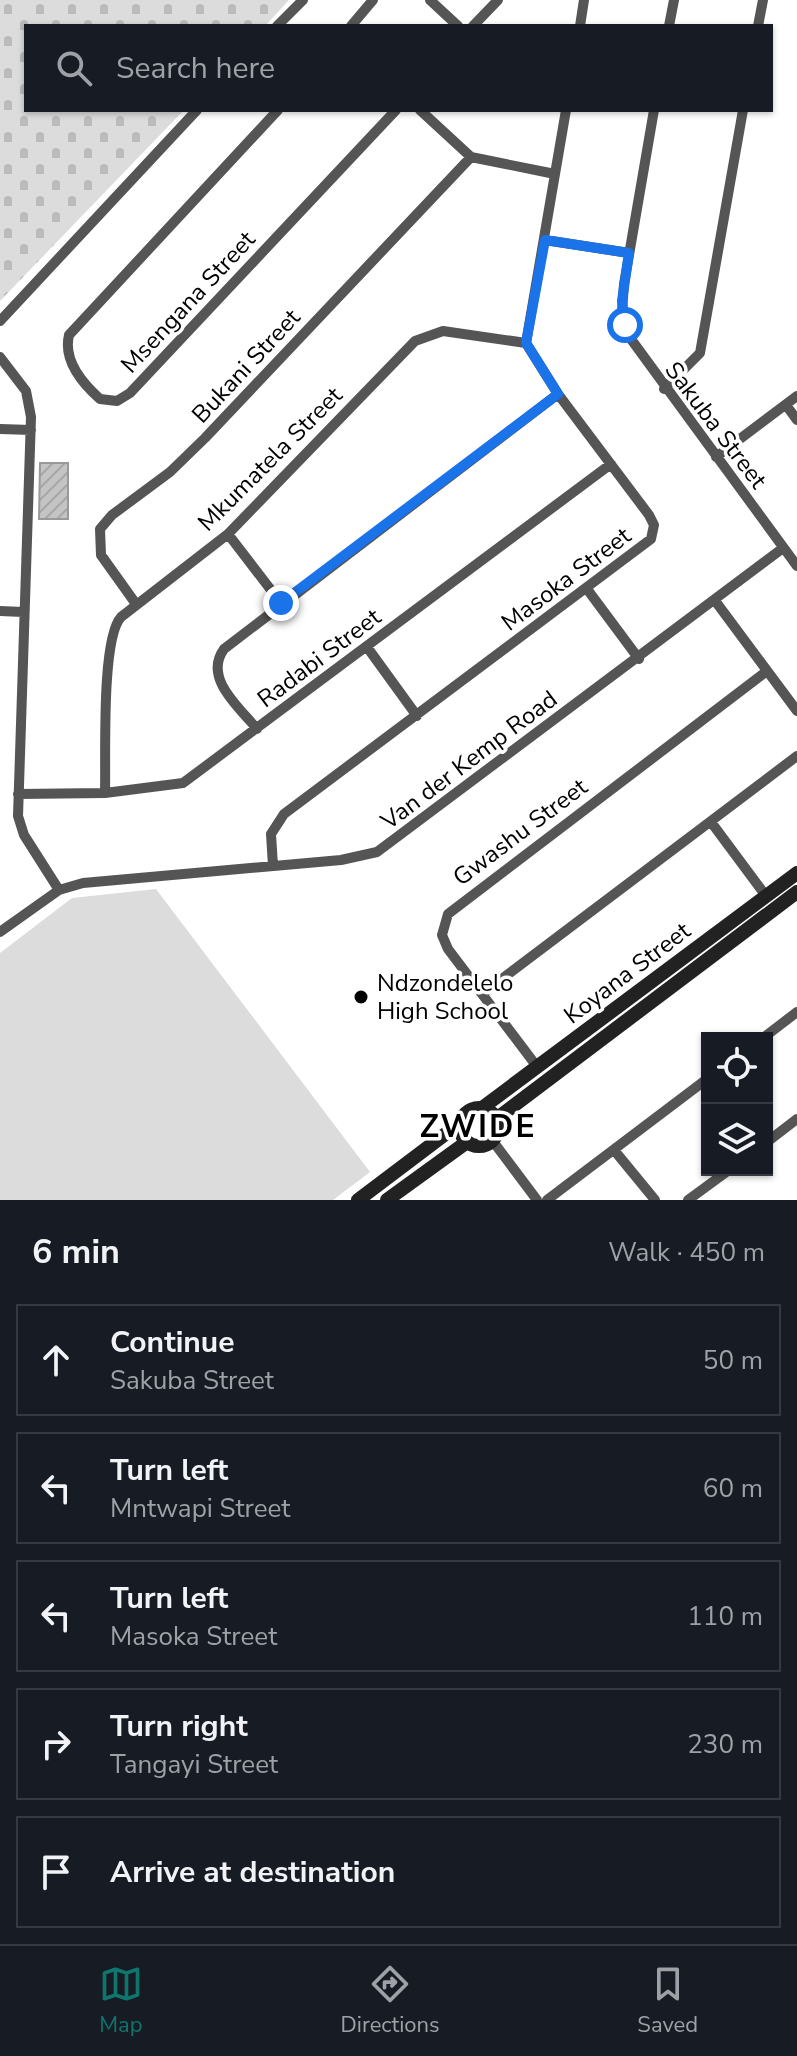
<!DOCTYPE html>
<html lang="en">
<head>
<meta charset="utf-8">
<style>
  body { margin:0; font-family:"Nunito Sans",sans-serif; background:#20242c; color:#f1f3f6 }
  .controls { position:absolute; right:24px; bottom:24px; display:grid; overflow:hidden; border-radius:0px; box-shadow:0 2px 6px #0004 }
  .controls button { width:72px; height:72px; display:grid; place-items:center; padding:0; border:0; border-bottom:2px solid #363941; background:#171b24; color:#f1f3f6; font:40px sans-serif }
  .stop { position:absolute; width:24px; height:24px; margin:-18px; border:6px solid #1a73e8; border-radius:50%; background:#fff }
  .stop.end { background:#1a73e8; border-color:#fff; box-shadow:0 2px 8px #0008 }
  .list { margin:0; padding:0; list-style:none }
  h2 { display:flex; justify-content:space-between; align-items:center; height:104px; margin:0; padding:0 32px; font-size:34px }
  h2 small { font-size:26px; font-weight:400; color:#9ea1a6 }
  .list li { display:grid; grid-template-columns:52px 1fr auto; gap:24px; align-items:center; box-sizing:border-box; height:112px; margin:0 16px 16px; padding:0 16px; border:2px solid #363941; border-radius:0px }
  .list b { display:block; font-size:30px; white-space:nowrap }
  .list p { margin:0; font-size:26px; white-space:nowrap; color:#9ea1a6 }
  .list em { font-size:26px; font-style:normal; color:#9ea1a6 }
  .icon { flex:none; width:44px; height:44px; fill:none; stroke:currentColor; stroke-width:2; stroke-linecap:round; stroke-linejoin:round }
  .map { position:relative; flex:none; width:797px; height:1200px; overflow:hidden }
  .search { position:absolute; background:#171b24; box-shadow:0 2px 6px #0004; left:24px; right:24px; top:24px; height:88px; display:flex; align-items:center; gap:20px; box-sizing:border-box; padding:0 28px; border-radius:0px; color:#9ea1a6; font-size:30px }
  .sheet { height:744px; background:#171b24 }
  nav { display:flex; justify-content:space-around; align-items:center; box-sizing:border-box; height:112px; border-top:2px solid #363941; background:#171b24; font-size:22px; color:#9ea1a6 }
  nav a { display:grid; justify-items:center; gap:4px }
  nav .on { color:#0f766e }
  .map>svg:first-child { display:block }
</style>
</head>
<body>
<div class="map">
<svg width="797" height="1200" viewBox="0 0 797 1200">
  <defs>
    <pattern id="cemetery-stones" width="16" height="16" patternUnits="userSpaceOnUse" patternTransform="scale(2)"><rect width="16" height="16" fill="#dcdcdc"/><path d="M2 7V4a2 2 0 0 1 4 0v3zM10 15v-3a2 2 0 0 1 4 0v3z" fill="#bbb"/></pattern>
    <pattern id="building-hatch" width="6" height="6" patternUnits="userSpaceOnUse" patternTransform="scale(2)"><rect width="6" height="6" fill="#c4c4c4"/><path d="M-1 1l2-2M0 6l6-6M5 7l2-2" fill="none" stroke="#a7a7a7"/></pattern>
  </defs>
  <rect width="100%" height="100%" fill="#fff"/>
  <path fill="url(#cemetery-stones)" d="M0 0H289L265 26H26V110H184L0 301Z"/>
  <path fill="#dcdcdc" d="M156 889 370 1172 333 1200H0V953L72 898Z"/>
  <path fill="url(#building-hatch)" stroke="#999" stroke-width="2" d="M40 463H68V519H39Z"/>
  <g fill="none" stroke-linecap="round" stroke-linejoin="round">
    <path stroke="#555" stroke-width="10" d="M430 0 458 26
      M277 26 303 0
      M351 26 373 0
      M473 26 498 0
      M580 26 584 0
      M669 26 674 0
      M758 26 763 0
      M278 110 69 335C63 360 82 383 100 399L117 401 130 393 396 110
      M420 110 471 157 555 174
      M654 110 624 284 622 312 628 335 797 566
      M545 240 629 253
      M0 321 197 110
      M0 357 26 391 31 417 18 816 24 835 59 890
      M664 389 700 353 743 110
      M786 405 797 420
      M0 429 31 430
      M716 457 797 396
      M228 534 281 603
      M587 589 639 659
      M716 602 797 711
      M136 604 101 555 100 529 112 515 170 472 205 438 471 157
      M0 611 23 612
      M367 647 417 716
      M257 729C239 707 203 678 224 649L558 394
      M105 793C106 758 101 639 121 617L228 534 415 341 443 331 526 343
      M18 794 105 793 183 783 611 464
      M711 822 766 896
      M273 866 271 834 284 814 651 539 654 525 649 515 558 394 526 343 566 110
      M0 932 59 890 83 883 341 860 377 852 783 548
      M482 994 797 756
      M763 1038 797 1012
      M538 1068 448 949 442 935 448 914 767 671
      M492 1140 537 1200
      M767 1142 797 1119
      M614 1150 655 1200
      M547 1200 707 1079
      M688 1200 729 1170"/>
    <path stroke="#222" stroke-width="14" d="M482 1108 797 873
      M460 1127a19 19 0 1 1 38 0a19 19 0 1 1-38 0Z
      M496 1119 797 892
      M358 1200 460 1123
      M387 1200 467 1142"/>
  </g>
  <g fill="none" stroke-linecap="round" stroke-linejoin="round">
    <path stroke="#1a73e8" stroke-width="10" d="M281 603 558 394 526 343 545 240 629 253 622 301 625 325"/>
  </g>
  <circle fill="#000" stroke="#fff" stroke-width="3" cx="361" cy="997" r="8"/>
  <g text-anchor="middle" stroke-width="7" stroke-linejoin="round" paint-order="stroke">
    <g font-size="24" fill="#000" stroke="#fff">
      <text transform="translate(188 302) rotate(-47)" y="8">Msengana Street</text>
      <text transform="translate(246 366) rotate(-47)" y="8">Bukani Street</text>
      <text transform="translate(716 425) rotate(53)" y="8">Sakuba Street</text>
      <text transform="translate(270 459) rotate(-45)" y="8">Mkumatela Street</text>
      <text transform="translate(566 579) rotate(-37)" y="8">Masoka Street</text>
      <text transform="translate(319 658) rotate(-37)" y="8">Radabi Street</text>
      <text transform="translate(469 760) rotate(-37)" y="8">Van der Kemp Road</text>
      <text transform="translate(520 832) rotate(-37)" y="8">Gwashu Street</text>
      <text transform="translate(627 973) rotate(-37)" y="8">Koyana Street</text>
    </g>
    <g font-size="24" fill="#000" stroke="#fff" text-anchor="start">
      <text x="377" y="991">Ndzondelelo<tspan x="377" dy="28">High School</tspan></text>
    </g>
    <g font-size="32" font-weight="bold" letter-spacing="2" fill="#000" stroke="#fff">
      <text x="478" y="1137">ZWIDE</text>
    </g>
  </g>
</svg>
<div class="controls">
<button><svg class="icon" aria-label="locate" viewBox="0 0 24 24"><circle cx="12" cy="12" r="6"/><path d="M12 2v4M12 18v4M2 12h4M18 12h4"/></svg></button>
<button><svg class="icon" aria-label="layers" viewBox="0 0 24 24"><path d="M12 4l9 5-9 5-9-5zM3 14l9 5 9-5"/></svg></button>
</div>
<div class="stop" style="left:625px;top:325px"></div>
<div class="stop end" style="left:281px;top:603px"></div>
<div class="search"><svg class="icon" aria-label="search" viewBox="0 0 24 24"><circle cx="10" cy="10" r="6"/><path d="M15 15l6 6"/></svg>Search here</div>
</div>
<section class="sheet">
<h2>6 min<small>Walk · 450 m</small></h2>
<ul class="list">
<li><svg class="icon" aria-label="ahead" viewBox="0 0 24 24"><path d="M12 20V5M6 11l6-6 6 6"/></svg><div><b>Continue</b><p>Sakuba Street</p></div><em>50 m</em></li>
<li><svg class="icon" aria-label="left" viewBox="0 0 24 24"><path d="M17 20v-9H6M10 6l-5 5 5 5"/></svg><div><b>Turn left</b><p>Mntwapi Street</p></div><em>60 m</em></li>
<li><svg class="icon" aria-label="left" viewBox="0 0 24 24"><path d="M17 20v-9H6M10 6l-5 5 5 5"/></svg><div><b>Turn left</b><p>Masoka Street</p></div><em>110 m</em></li>
<li><svg class="icon" aria-label="right" viewBox="0 0 24 24"><path d="M7 20v-9h11M14 6l5 5-5 5"/></svg><div><b>Turn right</b><p>Tangayi Street</p></div><em>230 m</em></li>
<li><svg class="icon" aria-label="arrive" viewBox="0 0 24 24"><path d="M6 21V4h12l-3 4 3 4H6"/></svg><div><b>Arrive at destination</b></div></li>
</ul>
</section>
<nav>
<a class="on"><svg class="icon" aria-label="map" viewBox="0 0 24 24"><path d="M3 6l6-2 6 2 6-2v14l-6 2-6-2-6 2zM9 4v14M15 6v14"/></svg>Map</a>
<a><svg class="icon" aria-label="directions" viewBox="0 0 24 24"><path d="M12 3l9 9-9 9-9-9zM9 14v-3h6M13 9l2 2-2 2"/></svg>Directions</a>
<a><svg class="icon" aria-label="saved" viewBox="0 0 24 24"><path d="M7 4h10v16l-5-4-5 4z"/></svg>Saved</a>
</nav>
</body>
</html>
